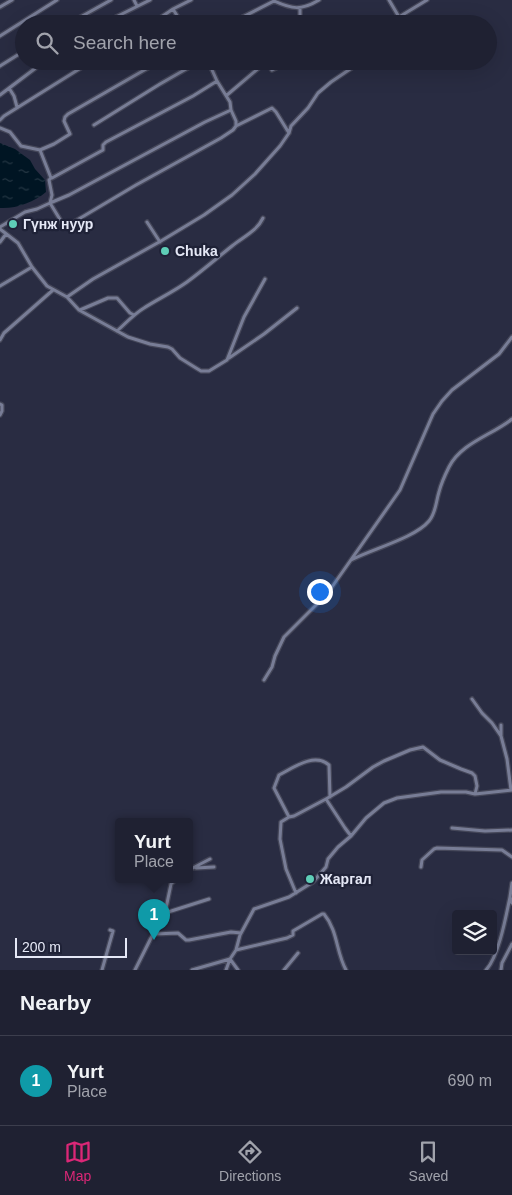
<!DOCTYPE html>
<html lang="en">
<head>
<meta charset="utf-8">
<style>
  body { margin:0; font-family:Helvetica,sans-serif; background:#2c2e3e; color:#f1f3f6 }
  .controls { position:absolute; right:15px; bottom:15px; display:grid; overflow:hidden; border-radius:5px; box-shadow:0 5px 20px #0002 }
  .controls button { width:45px; height:45px; display:grid; place-items:center; padding:0; border:0; border-bottom:1px solid #3c3e4d; background:#1f2132; color:#f1f3f6; font:25px sans-serif }
  .scale { position:absolute; left:15px; bottom:12px; width:112px; box-sizing:border-box; padding-left:5px; border:2px solid #e5e8f6; border-top:0; font-size:14px; line-height:18px; white-space:nowrap; color:#e5e8f6; -webkit-text-stroke:4px #1f2237; paint-order:stroke }
  .you { position:absolute; left:319px; top:591px; width:18px; height:18px; margin:-12px; border:4px solid #fff; border-radius:50%; background:#1a73e8; box-shadow:0 0 0 8px #1a73e833 }
  .badge { display:grid; place-items:center; width:32px; height:32px; border-radius:50%; background:#db2777; color:#fff; font-size:16px; font-weight:700 }
  .pin { position:absolute; translate:-50% -41px; filter:drop-shadow(0 1px 2px #0008) }
  .pin::after { content:''; position:absolute; top:26px; width:18px; height:15px; background:inherit; clip-path:polygon(0 0,100% 0,50% 100%) }
  .popup { position:absolute; left:115px; top:818px; width:78px; height:65px; box-sizing:border-box; display:grid; place-content:center; border-radius:5px; background:#1f2132; filter:drop-shadow(0 1px 4px #0005); font-size:16px; white-space:nowrap; color:#a1a3ac }
  .popup b { font-size:19px; color:#f1f3f6 }
  .popup::after { content:''; position:absolute; left:50%; top:100%; margin-left:-10px; border:10px solid transparent; border-top-color:#1f2132 }
  .list { margin:0; padding:0; list-style:none }
  h2 { display:flex; justify-content:space-between; align-items:center; height:65px; margin:0; padding:0 20px; font-size:21px }
  h2 small { font-size:16px; font-weight:400; color:#a1a3ac }
  .list li { display:grid; grid-template-columns:32px 1fr auto; gap:15px; align-items:center; box-sizing:border-box; height:90px; padding:0 20px; border-top:1px solid #3c3e4d }
  .list b { display:block; font-size:19px; white-space:nowrap }
  .list p { margin:0; font-size:16px; white-space:nowrap; color:#a1a3ac }
  .list em { font-size:16px; font-style:normal; color:#a1a3ac }
  .icon { flex:none; width:28px; height:28px; fill:none; stroke:currentColor; stroke-width:2; stroke-linecap:round; stroke-linejoin:round }
  .map { position:relative; flex:none; width:512px; height:970px; overflow:hidden }
  .search { position:absolute; background:#1f2132; box-shadow:0 5px 20px #0002; left:15px; right:15px; top:15px; height:55px; display:flex; align-items:center; gap:12px; box-sizing:border-box; padding:0 18px; border-radius:28px; color:#a1a3ac; font-size:19px }
  .sheet { height:155px; background:#1f2132 }
  nav { display:flex; justify-content:space-around; align-items:center; box-sizing:border-box; height:70px; border-top:1px solid #3c3e4d; background:#1f2132; font-size:14px; color:#a1a3ac }
  nav a { display:grid; justify-items:center; gap:2px }
  nav .on { color:#db2777 }
  .map>svg:first-child { display:block }
</style>
</head>
<body>
<div class="map">
<svg width="512" height="970" viewBox="0 0 512 970">
  <defs>
    <pattern id="water-ripples" width="26" height="14" patternUnits="userSpaceOnUse" patternTransform="scale(1.25)"><rect width="26" height="14" fill="#001523"/><path d="M2 4q2-2 4 0t4 0M15 11q2-2 4 0t4 0" fill="none" stroke="#253744"/></pattern>
  </defs>
  <rect width="100%" height="100%" fill="#292c42"/>
  <path fill="url(#water-ripples)" d="M0 143 15 149 30 160 35 169 45 180 46 192C34 202 16 209 0 208Z"/>
  <g fill="none" stroke-linecap="round" stroke-linejoin="round">
    <defs>
      <path id="street" d="M134 0 137 6
        M389 0 399 17 398 24
        M0 7 12 0
        M173 9 182 24
        M399 17 427 0
        M68 24 111 0
        M102 24 150 0
        M151 24 173 9 191 0
        M229 24 274 1C292 9 301 11 319 0
        M295 24 300 16V8
        M0 36 57 0
        M266 62 272 70 290 61
        M0 66 24 51
        M9 88 14 96 17 107
        M0 95 45 61
        M227 95 267 61
        M0 120 4 116 92 61
        M94 125 160 84 200 61
        M236 126 272 108 276 112 289 133
        M0 128 10 132 21 146 40 150 54 144 70 134 64 121 65 117 68 114 160 61
        M40 150 51 178 49 180 52 195 50 203 69 195 205 122 231 110
        M52 178 103 150V145L106 142 193 96 217 81
        M147 222 160 242
        M0 227 25 212 37 209 50 203 64 226H67L136 185 221 138 233 130 236 126V121L231 110 230 102 217 81 208 61
        M0 229 18 243 32 267 47 286 67 297 93 279 161 241 204 215 232 195 255 174 280 146 289 133 291 126 308 108 318 93 331 82 362 61
        M0 242 6 234
        M0 286 32 267
        M67 297 79 310 128 337 150 344 168 347 172 349 180 358 196 368 201 371H209L227 360 244 317 265 279
        M80 310 108 298H117L130 313 134 315
        M117 331C126 323 134 314 144 308 158 299 173 292 187 282 202 271 217 258 232 246 243 237 257 231 263 218
        M0 340 4 333 53 290
        M229 358 264 334 297 308
        M0 404 2 405V411L0 415
        M351 560C372 549 415 538 429 521 436 513 436 501 439 492 441 484 445 475 449 467 461 443 492 435 512 419
        M264 680 272 667 275 656 284 637 327 594 400 490 433 414 442 401 452 390 499 354 512 337
        M472 699 482 713 492 723 501 736 507 759 511 790
        M501 725V735
        M326 799 346 787 373 767 384 761 410 750 423 747 440 760 461 769 472 773 475 776 477 786 475 794
        M289 817 274 788 279 775C293 768 314 752 329 765L330 797
        M452 828 485 831 512 830
        M421 867 422 860 434 849 437 848 502 850 512 857
        M196 868 214 867
        M189 870 210 859
        M512 883 510 897 512 903
        M296 893 286 869 280 839 281 822 289 817 294 816 326 799 345 828 351 836
        M165 913 209 899
        M154 934 178 933 186 940H189L231 932 241 933
        M236 950 287 938 293 935V931L322 914H324C338 931 336 952 346 970
        M102 970 113 931 110 930
        M135 970 151 938 165 913 171 884 176 879
        M192 970 230 959 238 970
        M226 970 230 959 236 950 240 935 254 909 289 897 313 882 326 867 328 859 338 847 351 836 366 818 384 803 397 798 441 792H466L475 794 512 790
        M284 970 298 953
        M486 970C499 956 506 916 510 897
        M501 970 502 963 512 944"/>
    </defs>
    <use href="#street" stroke="#454759" stroke-width="5.5"/>
    <use href="#street" stroke="#787d96" stroke-width="3"/>
  </g>
  <g fill="#5eceb7" stroke="#1f2237" stroke-width="2">
    <circle cx="13" cy="224" r="5"/>
    <circle cx="165" cy="251" r="5"/>
    <circle cx="310" cy="879" r="5"/>
  </g>
  <g text-anchor="middle" stroke-width="4.5" stroke-linejoin="round" paint-order="stroke">
    <g font-size="14" font-weight="bold" fill="#e5e8f6" stroke="#1f2237" text-anchor="start">
      <text x="23" y="229">Гүнж нуур</text>
      <text x="175" y="256">Chuka</text>
      <text x="320" y="884">Жаргал</text>
    </g>
  </g>
</svg>
<div class="controls">
<button><svg class="icon" aria-label="layers" viewBox="0 0 24 24"><path d="M12 4l9 5-9 5-9-5zM3 14l9 5 9-5"/></svg></button>
</div>
<div class="scale">200 m</div>
<div class="you"></div>
<div class="pin badge" style="left:154px;top:940px;background:#0f9aa8">1</div>
<div class="popup"><b>Yurt</b>Place</div>
<div class="search"><svg class="icon" aria-label="search" viewBox="0 0 24 24"><circle cx="10" cy="10" r="6"/><path d="M15 15l6 6"/></svg>Search here</div>
</div>
<section class="sheet">
<h2>Nearby<small></small></h2>
<ul class="list">
<li><span class="badge" style="background:#0f9aa8">1</span><div><b>Yurt</b><p>Place</p></div><em>690 m</em></li>
</ul>
</section>
<nav>
<a class="on"><svg class="icon" aria-label="map" viewBox="0 0 24 24"><path d="M3 6l6-2 6 2 6-2v14l-6 2-6-2-6 2zM9 4v14M15 6v14"/></svg>Map</a>
<a><svg class="icon" aria-label="directions" viewBox="0 0 24 24"><path d="M12 3l9 9-9 9-9-9zM9 14v-3h6M13 9l2 2-2 2"/></svg>Directions</a>
<a><svg class="icon" aria-label="saved" viewBox="0 0 24 24"><path d="M7 4h10v16l-5-4-5 4z"/></svg>Saved</a>
</nav>
</body>
</html>
